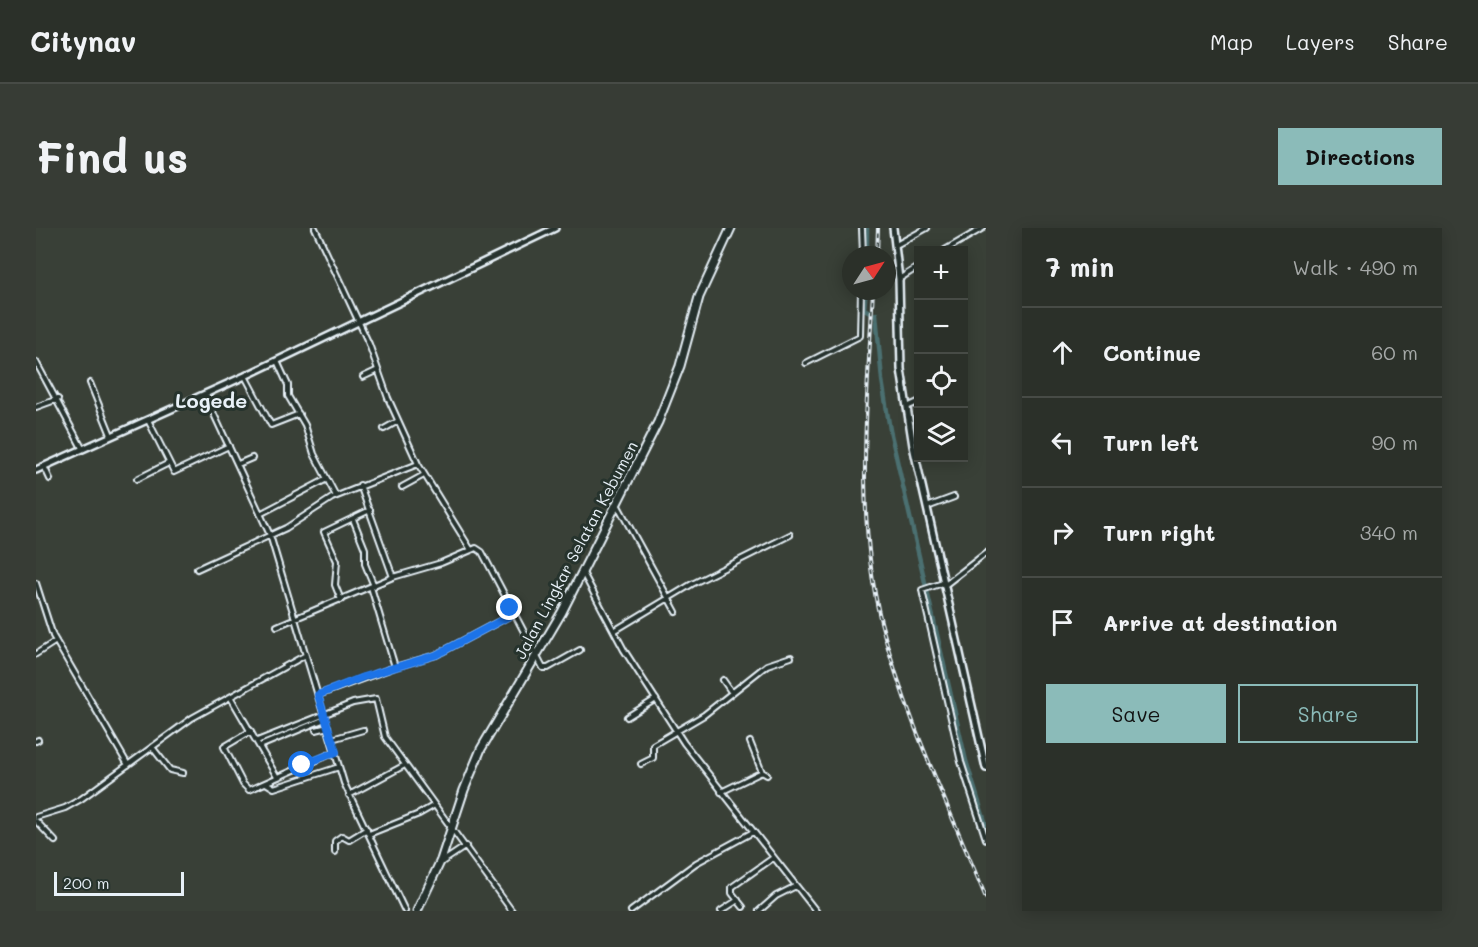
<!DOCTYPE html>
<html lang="en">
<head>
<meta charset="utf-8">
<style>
  body { margin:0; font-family:Mali,sans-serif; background:#373c35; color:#f1f3f6 }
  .controls { position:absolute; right:18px; top:18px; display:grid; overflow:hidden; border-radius:0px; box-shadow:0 3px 15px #0003 }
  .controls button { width:54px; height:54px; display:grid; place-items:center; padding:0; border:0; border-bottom:2px solid #474b46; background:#2b3029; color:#f1f3f6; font:30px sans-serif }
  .compass { position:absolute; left:806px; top:18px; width:54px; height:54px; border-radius:50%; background:#2b3029; box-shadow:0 3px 15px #0003; rotate:54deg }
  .scale { position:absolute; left:18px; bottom:15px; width:130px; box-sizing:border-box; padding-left:6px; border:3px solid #e8f1f8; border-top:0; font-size:16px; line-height:21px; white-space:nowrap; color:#e8f1f8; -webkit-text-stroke:4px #26332d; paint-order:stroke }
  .stop { position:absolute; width:18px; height:18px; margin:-14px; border:4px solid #1a73e8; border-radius:50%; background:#fff }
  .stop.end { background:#1a73e8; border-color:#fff; box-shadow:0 2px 6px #0008 }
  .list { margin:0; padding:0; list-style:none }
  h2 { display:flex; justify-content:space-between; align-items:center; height:78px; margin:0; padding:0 24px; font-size:26px }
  h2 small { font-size:20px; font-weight:400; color:#a6a9a8 }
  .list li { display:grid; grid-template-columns:39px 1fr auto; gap:18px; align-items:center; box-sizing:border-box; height:90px; padding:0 24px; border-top:2px solid #474b46 }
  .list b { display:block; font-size:22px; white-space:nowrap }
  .list em { font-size:20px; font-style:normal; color:#a6a9a8 }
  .actions { display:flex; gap:12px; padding:18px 24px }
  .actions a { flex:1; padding:14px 0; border:2px solid #8bbbb9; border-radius:0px; text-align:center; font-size:21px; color:#8bbbb9 }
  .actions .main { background:#8bbbb9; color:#111 }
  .icon { flex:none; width:33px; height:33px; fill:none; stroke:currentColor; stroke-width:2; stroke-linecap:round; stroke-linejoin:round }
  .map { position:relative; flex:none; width:950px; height:683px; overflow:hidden; border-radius:0px }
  header { display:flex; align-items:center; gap:36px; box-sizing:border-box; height:84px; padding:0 30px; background:#2b3029; border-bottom:2px solid #474b46 }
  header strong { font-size:28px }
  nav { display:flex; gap:33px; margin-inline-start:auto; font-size:21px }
  .intro { display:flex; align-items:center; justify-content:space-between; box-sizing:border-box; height:144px; padding:0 36px }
  h1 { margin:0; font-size:42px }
  .button { padding:15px 27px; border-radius:0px; background:#8bbbb9; color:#111; font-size:21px; font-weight:700 }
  main { display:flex; gap:36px; padding:0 36px }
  aside { flex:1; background:#2b3029; border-radius:0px; box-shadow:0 3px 15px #0003 }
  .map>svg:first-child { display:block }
</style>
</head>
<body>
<header>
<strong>Citynav</strong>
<nav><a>Map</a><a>Layers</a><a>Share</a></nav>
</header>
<div class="intro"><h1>Find us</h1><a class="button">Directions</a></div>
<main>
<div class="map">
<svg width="950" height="683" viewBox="0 0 950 683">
  <rect width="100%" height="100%" fill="#394037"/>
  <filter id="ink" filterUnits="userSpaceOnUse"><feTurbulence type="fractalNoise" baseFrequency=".0167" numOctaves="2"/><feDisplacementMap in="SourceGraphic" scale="12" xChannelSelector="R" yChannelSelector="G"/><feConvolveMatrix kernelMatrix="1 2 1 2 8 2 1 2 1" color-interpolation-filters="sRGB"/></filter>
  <g filter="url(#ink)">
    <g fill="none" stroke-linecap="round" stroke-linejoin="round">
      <path stroke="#4b6f71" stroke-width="4.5" d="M831 27V0
        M830 63 828 81 834 84
        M840 86 846 152 854 202 930 533 950 597"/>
      <defs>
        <path id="street" d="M279 0 333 116 352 170 382 236 435 322
          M826 0 827 27
          M860 17 891 0
          M909 22 947 0
          M863 51 882 39
          M241 133 252 157V168L269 197 278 226 300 268
          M0 134 46 220
          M770 135 824 108 825 63
          M209 148 235 197 263 186
          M327 149 342 142
          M54 155 75 207
          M169 167 234 307 308 555 369 683
          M0 179 22 171
          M871 179 882 174
          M112 192 138 244 193 218
          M348 201 362 193
          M202 236 216 230
          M8 238 14 251
          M101 251 133 235
          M324 257 357 349
          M366 259 388 247
          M581 276 640 384
          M891 279 918 269
          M224 286 291 251
          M317 291 329 321V336L338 358
          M161 341 250 300 296 270 382 236
          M547 345 588 422 648 515 780 683
          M0 355 17 408 92 537
          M907 355 886 362 925 534 950 611
          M909 357 950 325
          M335 359 359 439 400 427 477 386
          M305 372 299 357 301 333 288 304 334 282
          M241 398 357 349 405 335 440 320 446 324 507 440H512L544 422
          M578 403 656 356 754 307
          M0 426 20 413
          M687 452 696 465
          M282 467 359 439
          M195 470 241 549
          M591 489 620 471
          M280 502 292 499
          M215 503 188 519 207 556 213 562 299 524
          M296 511 327 502
          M0 513 2 512
          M221 513 317 475 340 471 349 509 476 683
          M714 514 726 544
          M224 518 289 491
          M116 519 134 542 147 545
          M605 536 617 530V517L668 487 731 437 755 429
          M230 555 238 560 303 539
          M685 564 726 544 731 547
          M313 567 369 537
          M0 589 29 580 45 571 156 490 268 428
          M0 593 19 613
          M333 606 383 586 397 578
          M299 624V613L306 608 313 612 331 601
          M406 634 430 618
          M707 679 696 665V659L737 630
          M595 683 660 635 717 604
          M685 683 702 672
          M723 683 740 668 760 658"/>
        <path id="secondary" d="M857 0 863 51 865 141 877 218 950 540
          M0 242 209 148 519 0"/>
        <path id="highway" d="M381 683 405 632 428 562 445 521 526 384 622 194 644 138 663 69 695 0"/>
      </defs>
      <use href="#street" stroke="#e8f1f8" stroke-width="8"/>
      <use href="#secondary" stroke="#e8f1f8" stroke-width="10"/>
      <use href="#highway" stroke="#e8f1f8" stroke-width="11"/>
      <use href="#street" stroke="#26332d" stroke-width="4"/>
      <use href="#secondary" stroke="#26332d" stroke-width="5"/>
      <use href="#highway" stroke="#26332d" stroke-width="7"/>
      <defs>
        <path id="rail" d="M841 27 842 0
          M837 63C831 172 819 287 845 394 869 489 913 579 950 670"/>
      </defs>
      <use href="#rail" stroke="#e8f1f8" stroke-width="4"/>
      <use href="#rail" stroke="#26332d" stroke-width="1.5" stroke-dasharray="4.5" stroke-linecap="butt"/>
    </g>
  </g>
  <g fill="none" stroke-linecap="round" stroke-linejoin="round" filter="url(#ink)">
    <path stroke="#1a73e8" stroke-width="8" d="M266 537 300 524 282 467 327 449 400 427 477 386 474 380"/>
  </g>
  <g text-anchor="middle" stroke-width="6" stroke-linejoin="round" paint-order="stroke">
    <g font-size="16" fill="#e8f1f8" stroke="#26332d">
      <text transform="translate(540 322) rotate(-62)" y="6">Jalan Lingkar Selatan Kebumen</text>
    </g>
    <g font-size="20" font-weight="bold" fill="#e8f1f8" stroke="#26332d">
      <text x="175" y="180">Logede</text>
    </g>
  </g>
</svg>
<div class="controls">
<button>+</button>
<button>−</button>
<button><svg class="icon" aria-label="locate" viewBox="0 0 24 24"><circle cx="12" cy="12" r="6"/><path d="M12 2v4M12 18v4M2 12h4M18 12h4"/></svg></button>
<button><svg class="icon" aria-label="layers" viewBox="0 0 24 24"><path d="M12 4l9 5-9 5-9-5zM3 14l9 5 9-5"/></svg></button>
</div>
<svg class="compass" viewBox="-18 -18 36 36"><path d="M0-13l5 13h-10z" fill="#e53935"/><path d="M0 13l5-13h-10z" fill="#a6a9a8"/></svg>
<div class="scale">200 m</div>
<div class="stop" style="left:266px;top:537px"></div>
<div class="stop end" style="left:474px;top:380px"></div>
</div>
<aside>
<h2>7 min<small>Walk · 490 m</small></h2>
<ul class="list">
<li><svg class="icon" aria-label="ahead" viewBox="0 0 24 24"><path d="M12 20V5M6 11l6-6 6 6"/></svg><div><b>Continue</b></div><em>60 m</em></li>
<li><svg class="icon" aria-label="left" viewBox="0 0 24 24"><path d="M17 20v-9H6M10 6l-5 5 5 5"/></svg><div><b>Turn left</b></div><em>90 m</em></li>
<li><svg class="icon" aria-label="right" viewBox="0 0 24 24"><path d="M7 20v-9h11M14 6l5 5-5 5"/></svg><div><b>Turn right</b></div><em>340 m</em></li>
<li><svg class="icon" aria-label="arrive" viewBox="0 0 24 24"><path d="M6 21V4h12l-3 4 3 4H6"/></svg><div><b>Arrive at destination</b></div></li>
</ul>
<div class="actions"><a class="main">Save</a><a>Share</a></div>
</aside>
</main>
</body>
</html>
